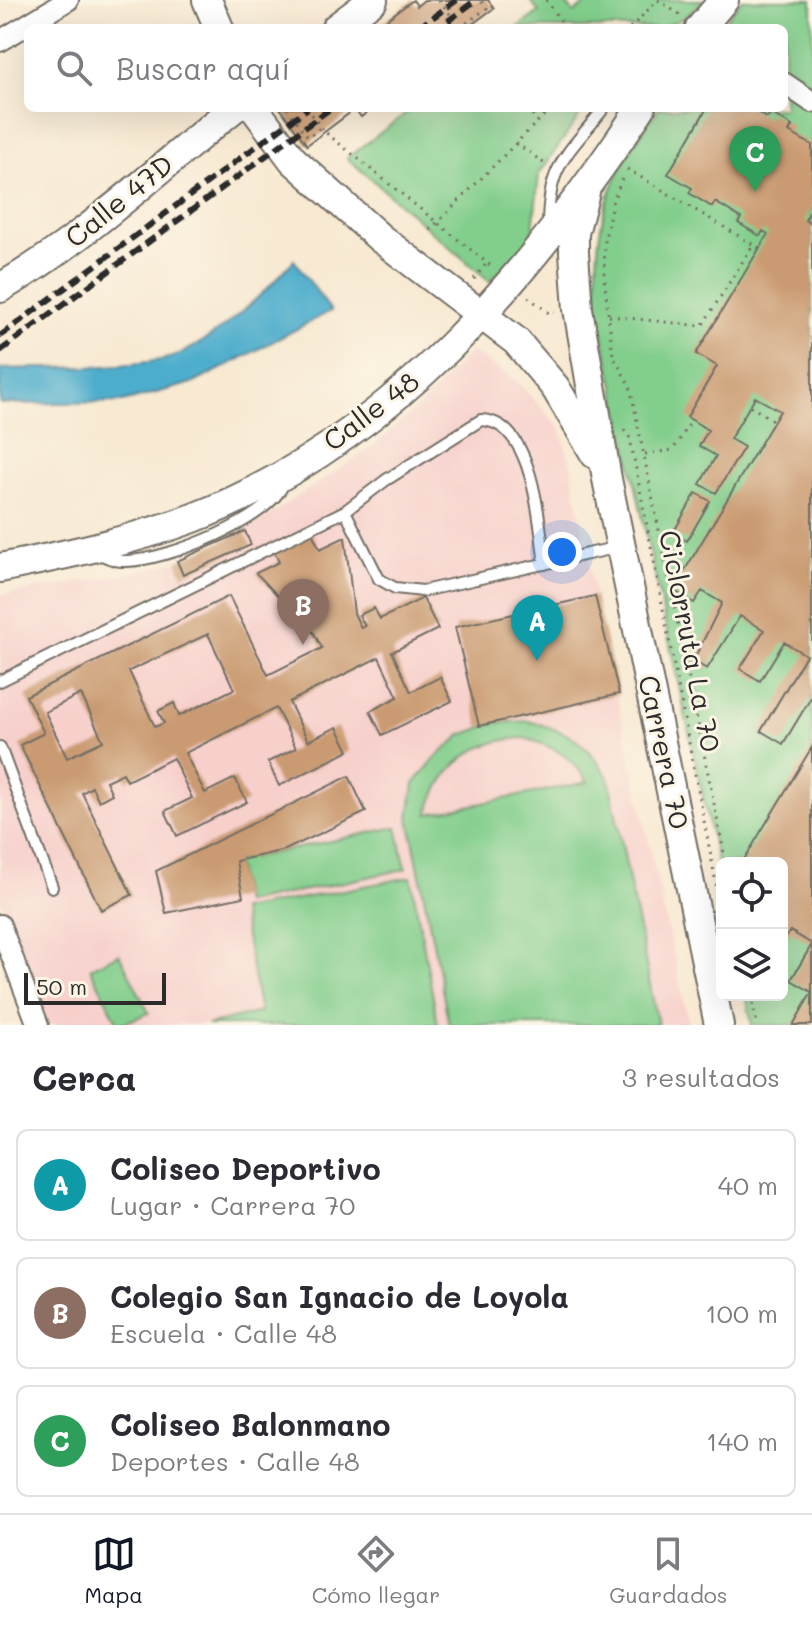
<!DOCTYPE html>
<html lang="es">
<head>
<meta charset="utf-8">
<style>
  body { margin:0; font-family:Mali,sans-serif; background:#f7f7f7; color:#2b2b33 }
  .controls { position:absolute; right:24px; bottom:24px; display:grid; overflow:hidden; border-radius:12px; box-shadow:0 8px 32px #0002 }
  .controls button { width:72px; height:72px; display:grid; place-items:center; padding:0; border:0; border-bottom:2px solid #e1e1e2; background:#fff; color:#2b2b33; font:40px sans-serif }
  .scale { position:absolute; left:24px; bottom:20px; width:142px; box-sizing:border-box; padding-left:8px; border:4px solid #2b2b2b; border-top:0; font-size:22px; line-height:28px; white-space:nowrap; color:#2b2b2b; -webkit-text-stroke:6px #fcf5e5; paint-order:stroke }
  .you { position:absolute; left:562px; top:552px; width:28px; height:28px; margin:-20px; border:6px solid #fff; border-radius:50%; background:#1a73e8; box-shadow:0 0 0 12px #1a73e833 }
  .badge { display:grid; place-items:center; width:52px; height:52px; border-radius:50%; background:#111827; color:#fff; font-size:26px; font-weight:700 }
  .pin { position:absolute; translate:-50% -66px; filter:drop-shadow(0 2px 4px #0008) }
  .pin::after { content:''; position:absolute; top:42px; width:28px; height:24px; background:inherit; clip-path:polygon(0 0,100% 0,50% 100%) }
  .list { margin:0; padding:0; list-style:none }
  h2 { display:flex; justify-content:space-between; align-items:center; height:104px; margin:0; padding:0 32px; font-size:34px }
  h2 small { font-size:26px; font-weight:400; color:#7c7c81 }
  .list li { display:grid; grid-template-columns:52px 1fr auto; gap:24px; align-items:center; box-sizing:border-box; height:112px; margin:0 16px 16px; padding:0 16px; border:2px solid #e1e1e2; border-radius:12px }
  .list b { display:block; font-size:30px; white-space:nowrap }
  .list p { margin:0; font-size:26px; white-space:nowrap; color:#7c7c81 }
  .list em { font-size:26px; font-style:normal; color:#7c7c81 }
  .icon { flex:none; width:44px; height:44px; fill:none; stroke:currentColor; stroke-width:2; stroke-linecap:round; stroke-linejoin:round }
  .map { position:relative; flex:none; width:812px; height:1025px; overflow:hidden }
  .search { position:absolute; background:#fff; box-shadow:0 8px 32px #0002; left:24px; right:24px; top:24px; height:88px; display:flex; align-items:center; gap:20px; box-sizing:border-box; padding:0 28px; border-radius:12px; color:#7c7c81; font-size:30px }
  .sheet { height:488px; background:#fff }
  nav { display:flex; justify-content:space-around; align-items:center; box-sizing:border-box; height:112px; border-top:2px solid #e1e1e2; background:#fff; font-size:22px; color:#7c7c81 }
  nav a { display:grid; justify-items:center; gap:4px }
  nav .on { color:#111827 }
  .map>svg:first-child { display:block }
</style>
</head>
<body>
<div class="map">
<svg width="812" height="1025" viewBox="0 0 812 1025">
  <rect width="100%" height="100%" fill="#fcf5e5"/>
  <filter id="ink" filterUnits="userSpaceOnUse"><feTurbulence type="fractalNoise" baseFrequency=".0125" numOctaves="2"/><feDisplacementMap in="SourceGraphic" scale="16" xChannelSelector="R" yChannelSelector="G"/><feConvolveMatrix kernelMatrix="1 2 1 2 8 2 1 2 1" color-interpolation-filters="sRGB"/></filter>
  <filter id="wash" filterUnits="userSpaceOnUse"><feTurbulence type="fractalNoise" baseFrequency=".006" numOctaves="4" result="noise"/><feDisplacementMap in="SourceGraphic" scale="32" xChannelSelector="R" yChannelSelector="G"/><feGaussianBlur stdDeviation="1.8" result="paint"/><feColorMatrix in="noise" values="0 0 0 0 0 0 0 0 0 0 0 0 0 0 0 0 0 1.4 0 .05"/><feComposite in="paint" operator="in"/></filter>
  <g filter="url(#wash)">
    <rect width="100%" height="100%" fill="#f8e9d2"/>
    <path fill="#f7d0cc" d="M471 351 518 382 560 428 570 460 595 596 689 1025H42L0 899V595L123 575 177 561 245 531 367 451 419 406Z"/>
    <path fill="#82ce8c" stroke="#567c5c" stroke-width="2" fill-rule="evenodd" d="M530 0H563L574 13 592 0H704L684 18 661 28H517L539 12Z
      M742 0H812V1025H752L746 995H782V863H722V885L599 317C591 227 605 181 659 108H784V28H719Z
      M413 108H585L539 174 533 230 524 247 490 282 347 158Z
      M528 721C571 732 586 741 609 779L658 1025H449L409 818 414 784 436 757 462 735 494 723ZM524 738C553 746 572 756 588 782L428 814C442 765 475 740 524 738Z
      M397 827 406 869 244 903 236 861Z
      M411 877 438 1025H207L260 1012 241 910Z
      M119 954 149 1013 119 1025 90 968Z"/>
    <path fill="#4dadcc" stroke="#3c6c7c" stroke-width="2" d="M294 260 331 311 196 382 123 402 0 404V369C52 367 110 369 161 360 204 352 266 292 294 260Z"/>
    <g id="blocks">
      <path fill="#ca9b72" fill-rule="evenodd" d="M413 0 417 6 424 0H488L494 8 467 28H375Z
        M280 108H373L361 117 355 109 307 145Z
        M707 108H750L767 118 771 113 792 126 789 132 812 145V208L805 220 812 225V696L783 744 761 731 806 655 784 642 760 681 740 669 764 630 740 616 707 669 693 661 722 603 702 591 694 603 673 590 780 411 755 397 730 439 744 447 716 493 700 484 716 456 699 446 708 430 687 417 717 366 696 354 768 234 763 231 760 236 738 223 741 218 715 202 712 207 689 193 692 188 668 174Z
        M696 493 710 501 687 541 673 533Z
        M245 531 251 545 183 575 177 561Z
        M311 531 320 549 345 537 354 613 361 628 365 626 359 615 374 608 380 619 423 598 438 629 392 652 411 692 440 677 452 701 382 735 370 711 398 697 379 657 289 702 308 741 337 727 349 751 279 786 268 762 296 748 276 708 185 753 205 793 235 778 247 802 177 836 165 811 192 798 173 758 127 781 123 773 106 781 112 794 99 801 92 787 82 793 132 895 101 910 20 745 44 733 26 696 229 596 268 675 322 648 314 633 256 573 279 562 273 549ZM208 634 234 689 179 716 174 703 158 711 164 723 155 727 129 671ZM81 694 103 741 67 758 45 712Z
        M595 596 619 694 479 726 455 627Z
        M812 747V992L791 980 812 944 790 931 782 945V863H742Z
        M349 776 366 812 285 850 236 861 243 897 166 913 156 871Z
        M812 992V1025H793Z"/>
    </g>
  </g>
  <g filter="url(#ink)">
    <use href="#blocks" fill-opacity="0" stroke="#736e65" stroke-width="2"/>
    <g fill="none" stroke-linecap="round" stroke-linejoin="round">
      <defs>
        <path id="lane" d="M548 227C548 163 567 156 604 108
          M345 511 379 579 395 588 423 591 619 547
          M97 553C107 557 116 562 127 561 166 560 269 521 284 483
          M0 681 345 511 386 480 481 420C534 421 539 524 545 564
          M0 747 52 887"/>
        <path id="street" d="M0 41 68 0
          M784 83 812 102
          M0 925 38 1025"/>
        <path id="secondary" d="M207 0 219 28
          M336 28 373 0
          M700 28 724 0
          M254 108 293 160 380 238 516 341 555 387 595 454
          M585 192 574 233V253L578 309 607 479 719 1025
          M0 288C85 239 158 169 234 108
          M0 568C65 555 131 541 193 518 389 443 528 278 641 108"/>
      </defs>
      <use href="#lane" stroke="#736e65" stroke-width="14"/>
      <use href="#street" stroke="#736e65" stroke-width="24"/>
      <use href="#secondary" stroke="#736e65" stroke-width="32"/>
      <path stroke="#736e65" stroke-width="3" stroke-dasharray="2 6" stroke-linecap="butt" d="M439 0 461 28
        M546 0 566 28
        M658 0 680 15
        M460 28 487 8 480 0
        M630 28 658 0
        M287 108 308 137 321 127
        M307 108 325 132 492 267
        M527 108 537 120
        M516 143 545 164
        M627 169 759 248
        M622 179 612 203 605 239 604 277 613 356 630 386 726 863
        M808 223 812 217
        M430 230 551 108
        M474 279 487 263
        M528 297 549 313 555 312
        M609 316 702 326 753 245
        M750 406 774 421
        M624 430 630 438 717 888
        M645 454 673 450 692 420
        M751 995 757 1025"/>
      <use href="#lane" stroke="#fff" stroke-width="10"/>
      <use href="#street" stroke="#fff" stroke-width="20"/>
      <use href="#secondary" stroke="#fff" stroke-width="28"/>
      <path stroke="#2b2b2b" stroke-width="6" stroke-dasharray="12 6" stroke-linecap="butt" d="M448 21 476 0
        M418 28 457 0
        M0 336 308 108
        M0 351 331 108"/>
    </g>
  </g>
  <g text-anchor="middle" stroke-width="6" stroke-linejoin="round" paint-order="stroke">
    <g font-size="28" fill="#2b2b2b" stroke="#fcf5e5">
      <text transform="translate(119 201) rotate(-39)" y="10">Calle 47D</text>
      <text transform="translate(371 411) rotate(-37)" y="10">Calle 48</text>
      <text transform="translate(690 641) rotate(79)" y="10">Ciclorruta La 70</text>
      <text transform="translate(664 752) rotate(78)" y="10">Carrera 70</text>
    </g>
  </g>
</svg>
<div class="controls">
<button><svg class="icon" aria-label="locate" viewBox="0 0 24 24"><circle cx="12" cy="12" r="6"/><path d="M12 2v4M12 18v4M2 12h4M18 12h4"/></svg></button>
<button><svg class="icon" aria-label="layers" viewBox="0 0 24 24"><path d="M12 4l9 5-9 5-9-5zM3 14l9 5 9-5"/></svg></button>
</div>
<div class="scale">50 m</div>
<div class="you"></div>
<div class="pin badge" style="left:537px;top:661px;background:#0f9aa8">A</div>
<div class="pin badge" style="left:303px;top:645px;background:#8d6e63">B</div>
<div class="pin badge" style="left:755px;top:192px;background:#2e9e5b">C</div>
<div class="search"><svg class="icon" aria-label="search" viewBox="0 0 24 24"><circle cx="10" cy="10" r="6"/><path d="M15 15l6 6"/></svg>Buscar aquí</div>
</div>
<section class="sheet">
<h2>Cerca<small>3 resultados</small></h2>
<ul class="list">
<li><span class="badge" style="background:#0f9aa8">A</span><div><b>Coliseo Deportivo</b><p>Lugar · Carrera 70</p></div><em>40 m</em></li>
<li><span class="badge" style="background:#8d6e63">B</span><div><b>Colegio San Ignacio de Loyola</b><p>Escuela · Calle 48</p></div><em>100 m</em></li>
<li><span class="badge" style="background:#2e9e5b">C</span><div><b>Coliseo Balonmano</b><p>Deportes · Calle 48</p></div><em>140 m</em></li>
</ul>
</section>
<nav>
<a class="on"><svg class="icon" aria-label="map" viewBox="0 0 24 24"><path d="M3 6l6-2 6 2 6-2v14l-6 2-6-2-6 2zM9 4v14M15 6v14"/></svg>Mapa</a>
<a><svg class="icon" aria-label="directions" viewBox="0 0 24 24"><path d="M12 3l9 9-9 9-9-9zM9 14v-3h6M13 9l2 2-2 2"/></svg>Cómo llegar</a>
<a><svg class="icon" aria-label="saved" viewBox="0 0 24 24"><path d="M7 4h10v16l-5-4-5 4z"/></svg>Guardados</a>
</nav>
</body>
</html>
